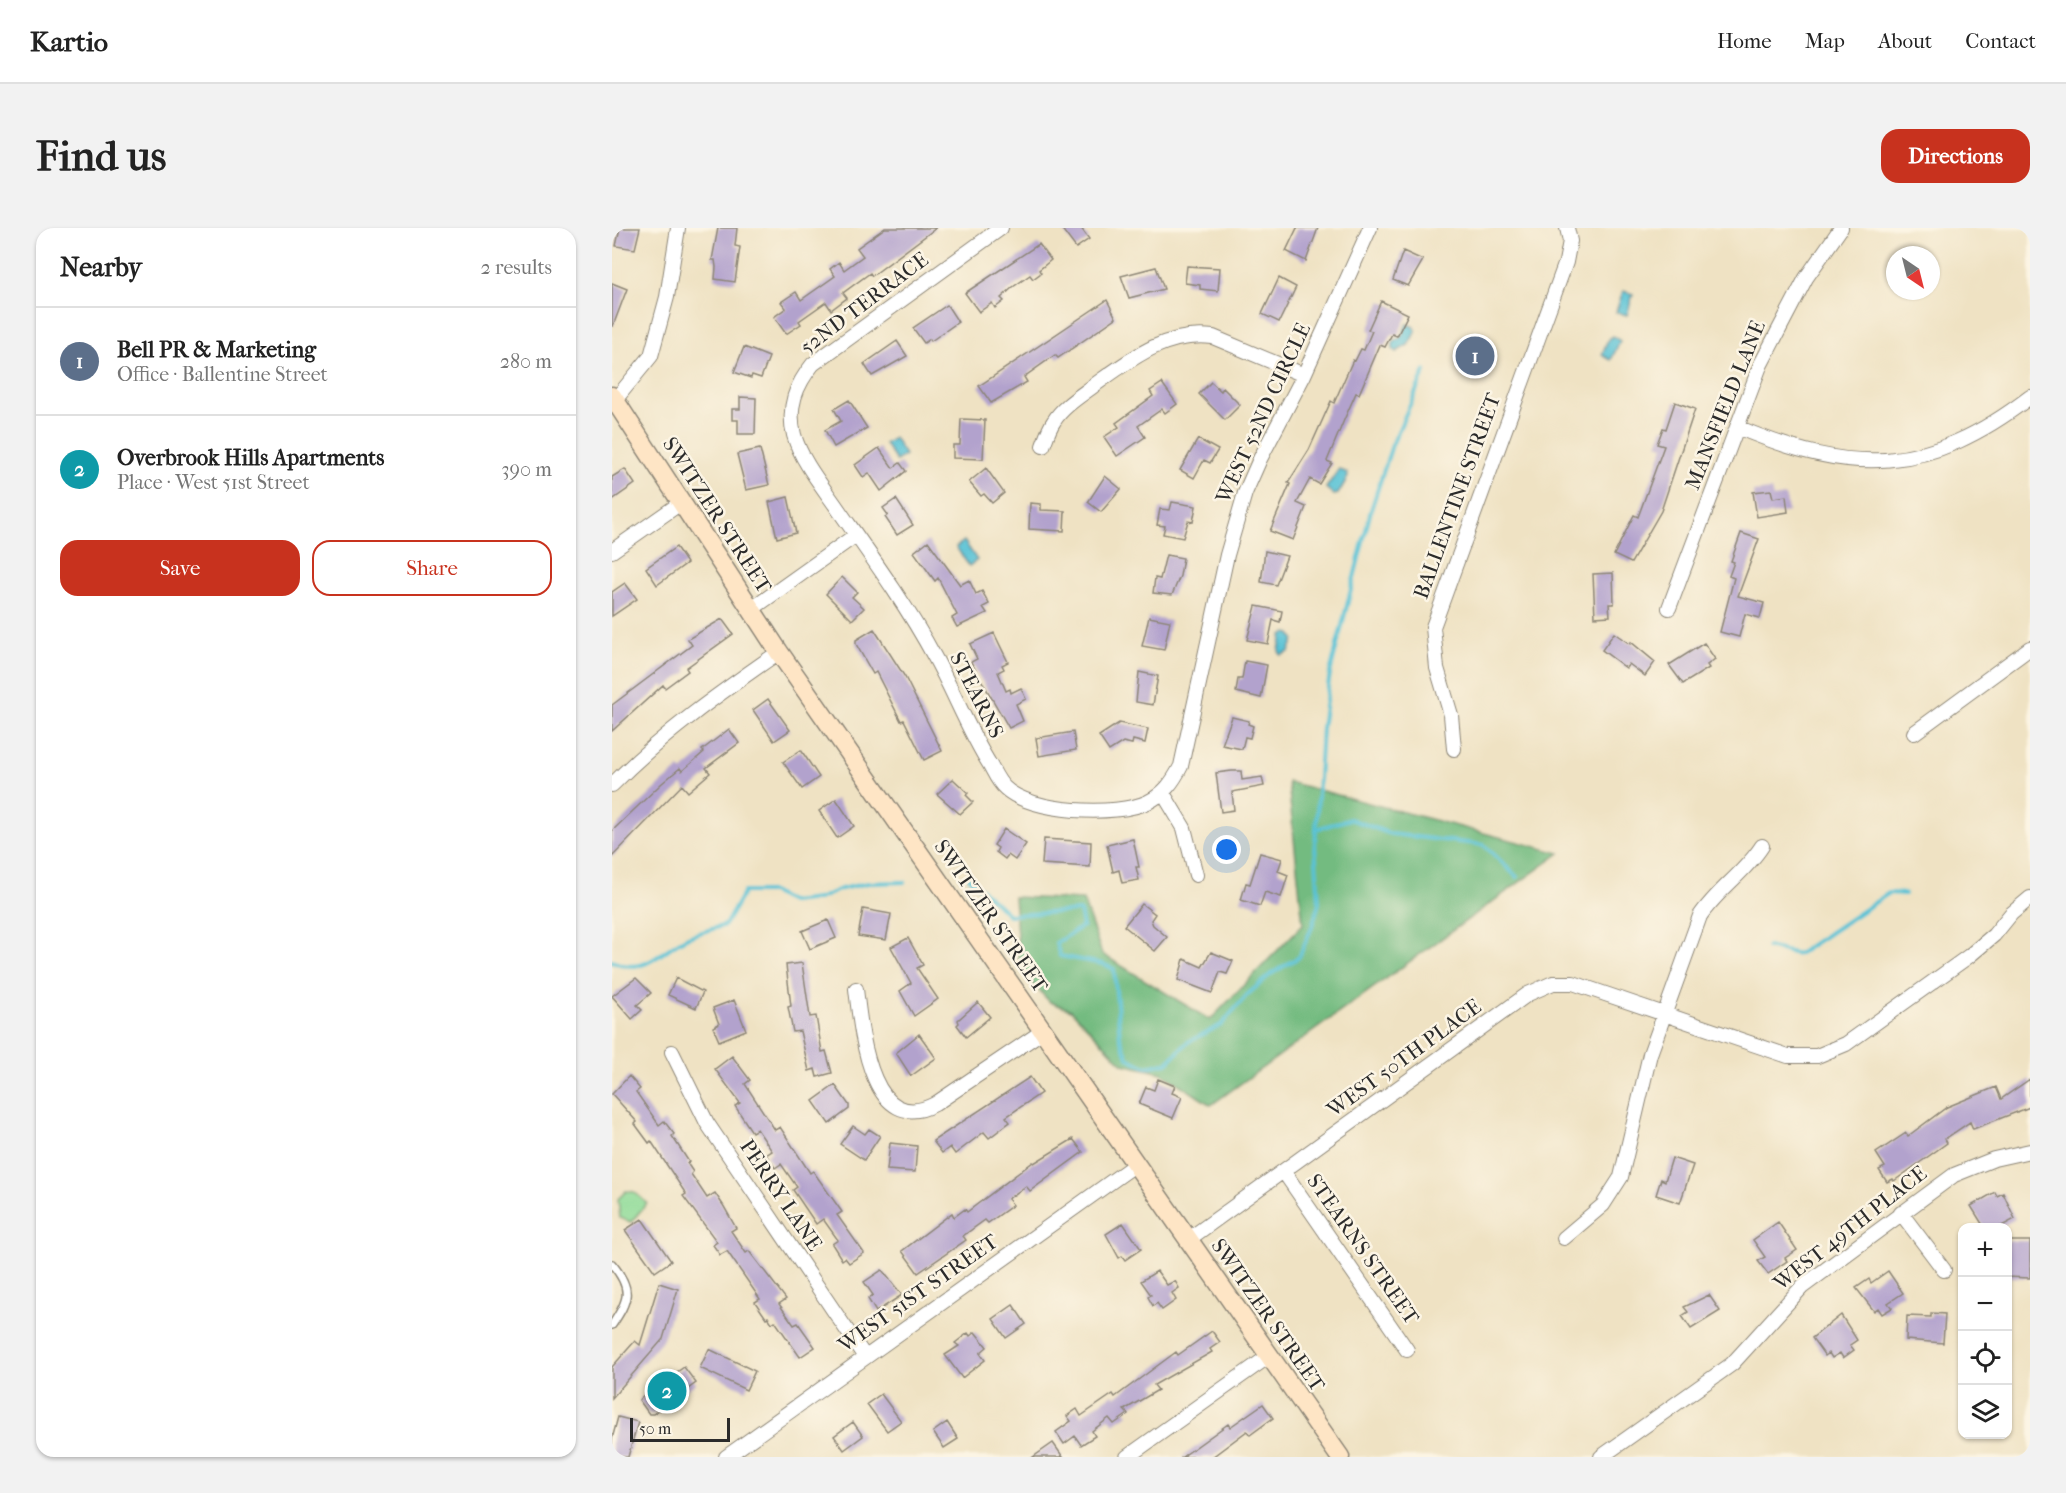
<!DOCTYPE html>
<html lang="en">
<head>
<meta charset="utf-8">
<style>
  body { margin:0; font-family:"IM FELL French Canon",serif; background:#f2f2f2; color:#222 }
  .controls { position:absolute; right:18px; bottom:18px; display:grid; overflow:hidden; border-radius:12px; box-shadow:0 2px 4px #0004 }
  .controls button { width:54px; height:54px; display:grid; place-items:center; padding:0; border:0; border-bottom:2px solid #e0e0e0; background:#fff; color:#222; font:30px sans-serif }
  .compass { position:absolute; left:1274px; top:18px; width:54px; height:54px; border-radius:50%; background:#fff; box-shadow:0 2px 4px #0004; rotate:145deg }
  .scale { position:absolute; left:18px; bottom:15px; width:100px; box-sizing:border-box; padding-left:6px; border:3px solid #2b2b2b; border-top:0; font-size:16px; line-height:21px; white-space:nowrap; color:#2b2b2b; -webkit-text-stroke:4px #fcf5e5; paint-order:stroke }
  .you { position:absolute; left:615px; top:622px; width:21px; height:21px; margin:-15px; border:4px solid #fff; border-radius:50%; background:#1a73e8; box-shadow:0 0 0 9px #1a73e833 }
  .badge { display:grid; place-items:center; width:39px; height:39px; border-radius:50%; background:#c8321e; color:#fff; font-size:20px; font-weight:700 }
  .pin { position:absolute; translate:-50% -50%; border:3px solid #fff; box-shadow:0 2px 6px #0006 }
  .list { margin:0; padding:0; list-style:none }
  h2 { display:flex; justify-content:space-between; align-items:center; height:78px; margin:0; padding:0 24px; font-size:26px }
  h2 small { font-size:20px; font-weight:400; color:#767676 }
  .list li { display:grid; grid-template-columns:39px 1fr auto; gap:18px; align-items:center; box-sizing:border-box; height:108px; padding:0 24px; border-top:2px solid #e0e0e0 }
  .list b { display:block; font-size:22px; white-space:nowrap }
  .list p { margin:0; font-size:20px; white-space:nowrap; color:#767676 }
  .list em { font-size:20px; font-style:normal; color:#767676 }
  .actions { display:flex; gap:12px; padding:18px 24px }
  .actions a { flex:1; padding:14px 0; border:2px solid #c8321e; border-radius:18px; text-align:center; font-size:21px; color:#c8321e }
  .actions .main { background:#c8321e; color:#fff }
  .icon { flex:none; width:33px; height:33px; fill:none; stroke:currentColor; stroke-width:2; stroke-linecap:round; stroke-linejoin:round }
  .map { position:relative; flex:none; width:1418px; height:1229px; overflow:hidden; border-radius:18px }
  header { display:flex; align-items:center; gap:36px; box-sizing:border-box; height:84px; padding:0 30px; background:#fff; border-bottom:2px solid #e0e0e0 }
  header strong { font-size:28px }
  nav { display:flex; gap:33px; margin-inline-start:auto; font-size:21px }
  .intro { display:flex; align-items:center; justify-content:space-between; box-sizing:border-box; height:144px; padding:0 36px }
  h1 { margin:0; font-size:42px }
  .button { padding:15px 27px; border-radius:18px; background:#c8321e; color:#fff; font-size:21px; font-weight:700 }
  main { display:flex; gap:36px; padding:0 36px }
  aside { flex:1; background:#fff; border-radius:18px; box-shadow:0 2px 4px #0004 }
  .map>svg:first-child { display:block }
</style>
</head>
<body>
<header>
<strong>Kartio</strong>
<nav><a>Home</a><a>Map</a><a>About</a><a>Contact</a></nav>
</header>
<div class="intro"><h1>Find us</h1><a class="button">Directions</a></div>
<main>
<aside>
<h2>Nearby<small>2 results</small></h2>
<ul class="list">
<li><span class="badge" style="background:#5c6f8a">1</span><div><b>Bell PR &amp; Marketing</b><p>Office · Ballentine Street</p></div><em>280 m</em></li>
<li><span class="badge" style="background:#0f9aa8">2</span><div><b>Overbrook Hills Apartments</b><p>Place · West 51st Street</p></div><em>390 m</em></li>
</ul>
<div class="actions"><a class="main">Save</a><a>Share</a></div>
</aside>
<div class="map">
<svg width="1418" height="1229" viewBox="0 0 1418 1229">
  <rect width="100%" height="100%" fill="#fcf5e5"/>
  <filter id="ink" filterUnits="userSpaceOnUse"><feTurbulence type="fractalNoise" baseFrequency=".0167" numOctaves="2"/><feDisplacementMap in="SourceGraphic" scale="12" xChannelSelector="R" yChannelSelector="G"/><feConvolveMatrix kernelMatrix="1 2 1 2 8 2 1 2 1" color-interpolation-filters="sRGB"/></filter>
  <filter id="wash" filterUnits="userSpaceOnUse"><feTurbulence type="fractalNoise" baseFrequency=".008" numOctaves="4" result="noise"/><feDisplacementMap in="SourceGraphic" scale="24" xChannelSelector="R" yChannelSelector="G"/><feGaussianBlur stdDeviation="1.35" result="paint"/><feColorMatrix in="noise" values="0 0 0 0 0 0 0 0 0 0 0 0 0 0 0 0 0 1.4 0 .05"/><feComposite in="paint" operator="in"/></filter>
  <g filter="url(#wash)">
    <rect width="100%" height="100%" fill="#efe2c3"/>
    <path fill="#8fdb98" stroke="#5d8362" stroke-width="1.5" d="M14 963 22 964 35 975 19 994 8 990 6 971Z"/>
    <path fill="#73bb80" stroke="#4f7356" stroke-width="1.5" d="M676 554 948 625 599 877 550 845 511 836 459 782 438 774 421 756 407 732 402 669 471 672 490 726 598 792 691 696Z"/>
    <path fill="#59c2d6" stroke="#427680" stroke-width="1.5" d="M1011 63 1021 66 1015 87 1004 84Z
      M795 96 802 99 804 103 796 117 784 124 781 121V115L789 109Z
      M1001 108 1008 113 999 132 990 127 997 110Z
      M282 210 293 227 284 233 273 216Z
      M727 241 735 245 736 249 726 266 722 267 714 260Z
      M352 313 365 332 357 338 344 319Z
      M674 405 679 406 682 411 677 424 669 427 667 423 670 407Z"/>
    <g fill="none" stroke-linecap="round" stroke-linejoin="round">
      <path stroke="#59c2d6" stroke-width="4" d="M704 601 738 591 779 606 872 617 905 649
        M357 650 397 687 468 683 471 698 444 715 448 728 491 736 502 741 508 809 516 830 534 839 555 835 576 814 609 797 635 767 659 746 687 729 700 699 707 675 703 618 710 500 718 445 759 282 780 217 813 143
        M1155 719 1186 726 1277 665 1293 666
        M0 733C36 749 47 722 76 709 88 704 101 701 113 697L132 664H159L179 674 206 671 229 661 256 655 292 654"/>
    </g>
    <g id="blocks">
      <path fill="#b2a2cd" d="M8 0H28L23 21 4 18Z
        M106 0H125L123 18 128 19 123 54 103 51 104 39 103 32H100Z
        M273 0H324L260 48 258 45 231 65 235 70 219 82 214 74 187 93 189 96 174 106 162 89 174 80 169 74 184 64 189 72 223 48 218 41 227 34 232 42 251 28 245 20Z
        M449 0H469L477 11 464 20Z
        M685 0H706L694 33 674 23Z
        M427 16 439 32 427 42 429 45 421 51 418 47 401 59 389 70 392 73 383 80 380 75 367 84 353 65Z
        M791 23 811 32 796 58 781 52Z
        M575 38 608 40 606 63 588 61V57L573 55Z
        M544 39 552 61 517 70 509 48Z
        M667 50 684 59 667 94 650 86Z
        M0 55 15 61 1 98H0Z
        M495 72 504 90 446 130 443 127 412 149 415 154 379 175 367 158Z
        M769 73 796 86 785 108 780 106 773 119 768 117 747 166 744 165 732 192 715 233 720 235 707 256 698 251 685 275 694 279 681 312 658 303 678 256 676 255 697 222 719 173 722 175 741 132 743 133 749 121 752 122 760 103 756 102Z
        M335 77 346 94 319 113 318 111 312 115 301 100Z
        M285 113 295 128 260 148 252 136Z
        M132 119 157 129 149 150 140 147 139 150 122 144Z
        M599 154 609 163 611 160 628 177 613 192 587 166Z
        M550 155 565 176 553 185 550 181 526 198 533 209 505 228 492 209 507 199 504 195 541 168 538 163Z
        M128 169 144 170 143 206H126V192H120V181H128Z
        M237 172 255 200 222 219 213 202 229 193 222 181Z
        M1063 174 1083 181 1049 283 1019 335 1002 327 1022 287 1026 289 1052 218 1045 216 1051 200 1054 201Z
        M349 191 373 192 371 231 341 230V217H348Z
        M586 211 606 222 598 235 592 232 582 250 568 242Z
        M267 220 281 240 288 235 294 243 269 263 257 245 251 249 243 237Z
        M148 221 157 257 134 262 125 226Z
        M374 240 392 265 380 275 372 266 369 268 357 254Z
        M13 241 23 256 0 272V249Z
        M493 248 509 261 489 284 476 274Z
        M1159 262 1161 270 1174 268 1176 284 1145 289 1141 264Z
        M176 269 184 305 165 310 157 274Z
        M284 271 301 297 285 307 273 289 276 287 271 280Z
        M560 274 584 278 581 294 576 293 571 310 551 306 553 298 545 297 548 281 558 282Z
        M418 275 429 276V282L453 283 452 303 417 301Z
        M1129 305 1147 311 1126 368 1152 375 1148 390 1133 386 1127 409 1108 404 1122 350 1117 348 1122 334 1119 333Z
        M316 313 348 357 357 352 364 366 370 363 377 376 371 379 375 385 345 399 340 390 345 387 326 350 323 353 302 324Z
        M64 319 75 335 45 357 34 340Z
        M653 323 675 328 664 357 649 354Z
        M554 327 571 330 568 348 560 367 541 365 543 350 548 351Z
        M1001 345 1002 376H997L998 388 983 389 981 346Z
        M230 349 245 364 240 369 252 380 240 392 214 366Z
        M13 355 25 371 0 388V364Z
        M644 378 670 383 668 394 661 392 656 416 635 412Z
        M537 389 558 393 552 422 530 418Z
        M110 391 121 406 74 440 76 443 53 460 51 457 0 503V477L80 417 76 411Z
        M262 401 293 449 330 523 312 532 292 492 289 493 264 444 261 446 244 416V412Z
        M382 405 396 434 390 437 392 441 386 444 394 463 398 461 399 465 409 460 414 471 404 476 411 493 397 500 359 434 365 431 358 416Z
        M1002 405 1018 416 1019 414 1043 434 1033 448 1017 436 1014 440 990 422Z
        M1092 415 1103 431 1095 437 1097 440 1071 456 1057 437Z
        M633 433 655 437 649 470 624 464 626 451H630Z
        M527 444 546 448 541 477 524 474Z
        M156 471 178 502 162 513 141 482Z
        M620 489 637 493 636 496 641 498 638 510 633 509 630 521 610 517Z
        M507 495 536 501 533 515 521 512 520 516 511 514 497 523 487 508Z
        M117 501 127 515 94 540 98 545 76 564 70 557 0 629V603L49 556 68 540 70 543 92 524 90 522Z
        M461 504 464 522 427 528 424 510Z
        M189 522 207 549 190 561 171 534Z
        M620 543H629L630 552 650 549 652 558 620 564 622 582 609 584 604 545Z
        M341 551 356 565 354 567 361 574 348 586 325 566Z
        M224 571 242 598 225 610 207 583Z
        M392 601 414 616 403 632 396 627 393 631 384 624 386 620 382 617Z
        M432 611 479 614 478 639 430 636Z
        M521 611 527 639H524L527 652 510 655 507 642 501 644 495 617Z
        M648 625 670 631 666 643 676 647 669 669 653 664 648 678 629 672 634 655 638 656Z
        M530 676 543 686 539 692 541 697 555 709 543 723 512 698Z
        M251 681 279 686 274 712 246 708Z
        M216 692 224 710 198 721 190 703Z
        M296 710 311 737 305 740 326 771 302 788 288 763 299 755 279 719Z
        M599 724 621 733 615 746 608 744 600 765 566 752 572 731 590 739Z
        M190 735 198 789 204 788 210 824 214 823 220 845 205 849 203 841 197 843 188 803 181 804 176 779 179 778 174 737Z
        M24 750 39 765 25 777 30 782 20 791 0 768Z
        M64 750 91 764 84 780 56 767Z
        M122 772 134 802 107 813 101 799 107 796 101 780Z
        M366 774 378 789 354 809 345 797 347 795 346 792Z
        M307 806 324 830 299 848 284 825Z
        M120 828 138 852 133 856 163 902 168 899 198 945 201 943 230 984 225 987 252 1025 237 1035 233 1030 230 1032 220 1016 226 1012 211 991 204 996 181 962 185 959 169 936 163 940 154 927 160 923 145 901 140 904 123 878 128 875 103 841Z
        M17 848 28 861 24 864 47 897 52 893 62 906 60 908 77 934 75 935 81 944 79 946 95 970 103 965 111 977 124 1000 119 1003 134 1025 137 1023 174 1071 167 1076 182 1097 186 1095 203 1119 188 1129 163 1093 160 1095 156 1089 154 1090 143 1074 148 1071 115 1023 108 1027 101 1017 105 1014 71 968 74 966 39 913 37 915 23 896 25 894 0 866Z
        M418 849 429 865 394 889 398 894 377 910 372 904 343 926 338 919 330 925 321 913Z
        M546 851 563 858 560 865 570 869 561 890 527 876 534 859 542 862Z
        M1418 851V879L1361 901 1358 894 1333 911 1335 915 1282 953 1281 951 1275 954 1267 942 1273 939 1264 925 1294 905 1296 908 1335 879 1384 859 1389 871Z
        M223 857 237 877V881L217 896 201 873Z
        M241 898 253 906 257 901 268 908 252 932 228 916Z
        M461 911 471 924 418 963 414 958 396 971 401 977 376 995 373 992 351 1008 354 1012 306 1045 290 1023 340 985 342 989 353 981 355 984 421 934 422 935Z
        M278 915 305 918 303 944 275 942Z
        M1060 930 1081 937 1068 975 1044 967 1049 951 1053 953Z
        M1383 964 1385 968 1391 965 1403 991 1388 999H1372L1359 978Z
        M30 991 59 1033 43 1044 13 1002Z
        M1166 994 1185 1022 1173 1030 1175 1033 1156 1046 1146 1033 1153 1029 1141 1012Z
        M511 995 529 1021 513 1032 510 1028 507 1030 494 1006Z
        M1395 1013H1418V1050L1395 1049Z
        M270 1042 290 1067 264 1084 256 1071 261 1067 252 1054Z
        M545 1043 555 1057 563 1053 567 1060 560 1065 564 1072 550 1082 545 1075 541 1078 536 1069 539 1067 529 1053Z
        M1276 1043 1291 1065 1276 1075 1280 1080 1270 1086 1266 1080 1262 1083 1244 1060 1257 1051 1259 1055Z
        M47 1055 66 1061 51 1111 0 1170V1139L23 1113 28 1117Z
        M1097 1067 1108 1083 1079 1101 1070 1088 1076 1084 1072 1079Z
        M401 1077 414 1096 394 1110 381 1091Z
        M1319 1085 1333 1086 1331 1115 1294 1112 1295 1088 1319 1089Z
        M1229 1087 1245 1112 1238 1117 1242 1122 1231 1130 1228 1125 1220 1130 1217 1125 1213 1128 1200 1110Z
        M600 1103 608 1114 598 1121 600 1124 542 1157 546 1162 512 1182 516 1186 502 1196 497 1190 480 1203 483 1208 469 1217 463 1208 452 1216 444 1204 459 1193 455 1188 465 1181 469 1188 501 1166 503 1169 564 1124 566 1127Z
        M363 1104 375 1119 368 1125 373 1132 350 1150 333 1127 347 1118 343 1115 356 1105 358 1108Z
        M97 1121 143 1143 134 1162 88 1140Z
        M72 1139 84 1155 41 1186H37L27 1172Z
        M269 1166 289 1193 275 1203 255 1176Z
        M651 1176 661 1190 638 1207 635 1203 600 1229H570L616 1196 618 1199Z
        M6 1189 26 1194 16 1229H0V1211Z
        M241 1194 251 1208 232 1222 222 1208Z
        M335 1194 346 1211 332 1220 321 1204Z
        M441 1215 451 1229H421Z"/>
    </g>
  </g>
  <g filter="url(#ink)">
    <use href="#blocks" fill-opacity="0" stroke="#8d8677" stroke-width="1.5"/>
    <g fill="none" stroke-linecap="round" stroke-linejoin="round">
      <defs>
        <path id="lane" d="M0 1036C21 1061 17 1072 0 1097"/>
        <path id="street" d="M389 0 201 136C184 157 175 179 182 207 190 235 212 260 228 284 261 331 295 378 322 428 342 464 356 502 378 537 382 544 386 554 393 560 419 585 504 589 536 574 552 566 561 554 569 538L615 327 633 265 648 231 692 147 758 0
          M3 172 39 128 55 69 66 0
          M1125 199C1241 248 1316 247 1418 169
          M431 218C434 210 437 200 442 193 451 178 470 167 484 156 519 131 554 103 601 109L692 147
          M0 323 70 274
          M1057 380 1148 138 1194 50 1229 0
          M140 381 244 307
          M1302 505 1418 420
          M842 521 839 487 825 440 821 399 954 34 958 13 955 0
          M0 557C51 505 108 465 167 424
          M551 565 572 600 584 647
          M244 761C249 801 258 910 323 876L431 803
          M60 824 95 895 253 1129
          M672 944 795 1122
          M1289 985 1332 1042
          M952 1010 991 977 1009 949 1038 826 1088 688C1106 661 1133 645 1150 618
          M577 1011 916 766 941 755H961L1176 828H1205L1234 816 1357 728 1382 707 1399 686 1418 670
          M114 1229 524 936
          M515 1229 657 1128
          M989 1229 1120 1136 1190 1059 1342 947 1382 931 1418 923"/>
        <path id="secondary" d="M0 168 167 424 728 1229"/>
      </defs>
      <use href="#lane" stroke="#8d8677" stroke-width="10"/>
      <use href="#street" stroke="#8d8677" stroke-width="16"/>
      <use href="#secondary" stroke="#8d8677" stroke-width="21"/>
      <use href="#lane" stroke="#fff" stroke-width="7"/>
      <use href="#street" stroke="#fff" stroke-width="14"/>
      <use href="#secondary" stroke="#fee5c5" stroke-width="18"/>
    </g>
  </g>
  <g text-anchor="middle" stroke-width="5" stroke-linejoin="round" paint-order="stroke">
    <g font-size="21" fill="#2b2b2b" stroke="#fcf5e5">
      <text transform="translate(252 75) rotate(-37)" y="7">52ND TERRACE</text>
      <text transform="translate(1113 177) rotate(-68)" y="7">MANSFIELD LANE</text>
      <text transform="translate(651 185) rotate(-65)" y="7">WEST 52ND CIRCLE</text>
      <text transform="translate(845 268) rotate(-70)" y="7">BALLENTINE STREET</text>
      <text transform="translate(105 287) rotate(57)" y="7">SWITZER STREET</text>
      <text transform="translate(365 467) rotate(63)" y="7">STEARNS</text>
      <text transform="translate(379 688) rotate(55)" y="7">SWITZER STREET</text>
      <text transform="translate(792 830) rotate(-36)" y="7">WEST 50TH PLACE</text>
      <text transform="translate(169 967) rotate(56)" y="7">PERRY LANE</text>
      <text transform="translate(1238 1000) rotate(-38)" y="7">WEST 49TH PLACE</text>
      <text transform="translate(751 1021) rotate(55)" y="7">STEARNS STREET</text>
      <text transform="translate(306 1065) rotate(-35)" y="7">WEST 51ST STREET</text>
      <text transform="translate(656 1087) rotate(55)" y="7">SWITZER STREET</text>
    </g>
  </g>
</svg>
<div class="controls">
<button>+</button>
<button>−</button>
<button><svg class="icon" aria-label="locate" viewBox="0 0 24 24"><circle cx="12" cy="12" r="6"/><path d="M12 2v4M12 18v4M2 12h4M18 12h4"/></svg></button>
<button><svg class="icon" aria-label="layers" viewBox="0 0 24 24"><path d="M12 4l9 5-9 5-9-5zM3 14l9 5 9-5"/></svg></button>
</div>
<svg class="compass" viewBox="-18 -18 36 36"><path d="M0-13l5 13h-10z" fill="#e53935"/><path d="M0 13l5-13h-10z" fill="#767676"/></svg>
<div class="scale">50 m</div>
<div class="you"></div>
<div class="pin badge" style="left:863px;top:128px;background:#5c6f8a">1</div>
<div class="pin badge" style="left:55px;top:1163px;background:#0f9aa8">2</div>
</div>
</main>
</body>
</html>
